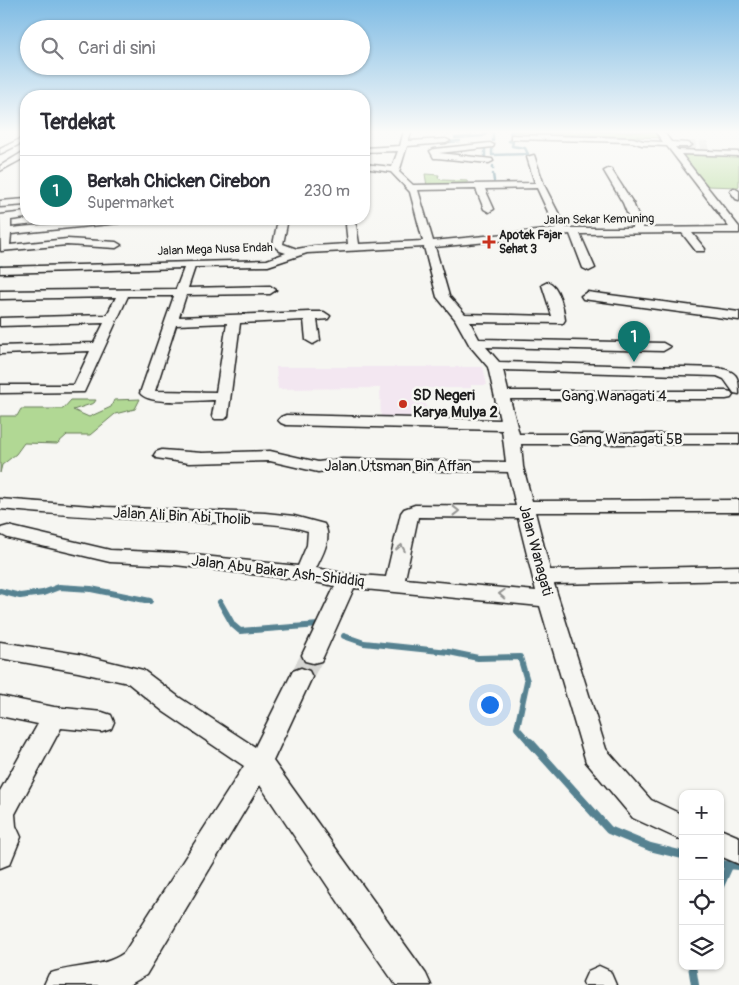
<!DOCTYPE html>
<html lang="id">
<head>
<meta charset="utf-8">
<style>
  body { margin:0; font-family:Pangolin,sans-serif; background:#f2f2f3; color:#2b2b33 }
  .controls { position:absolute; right:15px; bottom:15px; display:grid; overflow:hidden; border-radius:10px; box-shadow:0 1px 4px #0004 }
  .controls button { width:45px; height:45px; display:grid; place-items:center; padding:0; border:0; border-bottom:1px solid #e1e1e2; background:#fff; color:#2b2b33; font:25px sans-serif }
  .you { position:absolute; left:489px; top:704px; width:18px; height:18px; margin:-12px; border:4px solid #fff; border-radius:50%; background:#1a73e8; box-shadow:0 0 0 8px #1a73e833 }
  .badge { display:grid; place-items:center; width:32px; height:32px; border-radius:50%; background:#0f766e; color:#fff; font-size:16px; font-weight:700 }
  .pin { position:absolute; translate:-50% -41px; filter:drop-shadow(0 1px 2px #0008) }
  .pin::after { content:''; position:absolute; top:26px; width:18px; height:15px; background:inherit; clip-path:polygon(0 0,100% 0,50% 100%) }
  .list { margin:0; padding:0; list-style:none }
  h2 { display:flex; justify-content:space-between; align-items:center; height:65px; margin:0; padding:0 20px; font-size:21px }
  h2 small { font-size:16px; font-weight:400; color:#7c7c81 }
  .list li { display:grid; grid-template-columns:32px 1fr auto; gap:15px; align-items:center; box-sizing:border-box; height:70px; padding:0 20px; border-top:1px solid #e1e1e2 }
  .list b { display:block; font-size:19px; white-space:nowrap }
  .list p { margin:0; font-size:16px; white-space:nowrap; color:#7c7c81 }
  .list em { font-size:16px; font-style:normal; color:#7c7c81 }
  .icon { flex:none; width:28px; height:28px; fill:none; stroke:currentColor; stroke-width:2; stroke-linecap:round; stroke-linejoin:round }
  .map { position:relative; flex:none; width:739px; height:985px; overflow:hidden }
  .search { position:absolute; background:#fff; box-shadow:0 1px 4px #0004; left:20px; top:20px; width:350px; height:55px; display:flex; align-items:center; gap:12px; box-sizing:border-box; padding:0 18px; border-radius:28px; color:#7c7c81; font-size:19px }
  .panel { position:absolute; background:#fff; box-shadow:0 1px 4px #0004; left:20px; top:90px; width:350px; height:135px; border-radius:20px }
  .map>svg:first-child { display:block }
</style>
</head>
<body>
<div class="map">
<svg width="739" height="985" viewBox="0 0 739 985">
  <rect width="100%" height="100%" fill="#f6f6f2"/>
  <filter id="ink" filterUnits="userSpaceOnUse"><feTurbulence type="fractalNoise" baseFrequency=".02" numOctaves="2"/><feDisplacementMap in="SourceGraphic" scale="10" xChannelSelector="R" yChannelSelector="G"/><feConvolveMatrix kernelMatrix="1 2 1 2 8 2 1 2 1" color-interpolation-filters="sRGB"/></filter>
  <g filter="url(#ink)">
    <path fill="#f3e7f1" d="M276 367H483L487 385H471V388H424L428 419H381L380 388 278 389Z"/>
    <path fill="#b1d894" stroke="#667a58" d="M518 131 657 132 662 138 512 132Z
      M679 153 739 155V187L707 186Z
      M425 174 439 175 438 178 442 180 467 181 469 185 427 186Z
      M140 399 135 409 115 414 90 435H67L57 444 24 443 16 454 2 465 0 473V416H17L21 409H63L71 400H96L94 403 73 410 89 417 111 407 114 400Z"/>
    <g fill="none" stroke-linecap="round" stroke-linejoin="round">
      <path stroke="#578291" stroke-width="2.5" d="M493 131V141
        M448 134 449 131
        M455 138 483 136 486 134
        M449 142 460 141
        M492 150V155L528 154 525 148 512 146 513 142 509 141 512 137 510 132 514 131
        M478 159H485V147H480
        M493 166V169
        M493 174 494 181"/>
      <path stroke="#578291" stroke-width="3" d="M0 267H2"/>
      <path stroke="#578291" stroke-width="6" d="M0 591 20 596 43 593 59 587 91 589 150 601
        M220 602 233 625 240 631 319 625
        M344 636 364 643 449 652 478 658 520 657 527 681 517 728 531 744"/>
      <path stroke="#578291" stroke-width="8" d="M530 742 609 830 650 847 683 855
        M720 864 739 866
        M720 886 729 866
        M692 966 695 985"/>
      <path stroke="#d5d5d2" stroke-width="8" stroke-dasharray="8 4" stroke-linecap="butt" d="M688 145H712"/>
      <path stroke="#d5d5d2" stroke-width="22" stroke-dasharray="22 11" stroke-linecap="butt" d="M301 677 313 655"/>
      <defs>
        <path id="minor" d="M404 131H412L408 141 446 139 450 141 446 143 407 146 399 172 413 185 535 183 527 157 534 155 544 185 566 228H633L623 203 604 171 608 169H611L633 203 643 228 729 227 667 146 642 145 632 142 514 139H511V135L633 138 643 141 663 142 655 131H663L671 142 688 143 692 145 688 147H675L678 150 739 152V156L681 154 739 227V233H692L705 249 704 251H696L682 233 580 234 595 268 589 271 583 268 570 234 435 247 449 296 465 314 552 316 542 285 548 282C559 285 564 310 565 320L563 323 470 322 479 339 663 343 670 347 663 351 486 347 499 362 719 368C737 372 739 376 739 394L734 393 724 379 717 376 503 370 508 391H726L731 392 733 395 731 398 726 399H510L519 434H739V444H521L523 467 532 501 739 500V512H535L550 570 739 566V580L554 584 606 749 651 800 683 815V841L633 818 586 762 540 606 354 588 324 655 321 661 313 663 305 661 302 655 335 586 304 580 175 565 110 562 8 538 0 534 1 528 8 526 110 550 175 553 298 566 307 545 308 531C274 520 234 524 198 522 132 519 66 516 0 509V499L105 507 265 513 294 516 324 524C333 538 322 555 316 568L347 574 386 577 401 513 404 509 415 505 516 506 508 472 342 469 318 472 270 461 189 463 156 458 154 455 156 452 162 450 202 453 270 451 318 462 342 459 506 462 502 430 286 425 281 423 278 420 281 417 286 415 500 420 488 367 470 346 455 319 437 297 424 247 307 253 268 266 195 267 188 288 270 286 276 290 270 294 186 295 179 317 310 312H324L330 316 328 319 317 320 320 340 313 344 306 340 304 320 240 323 228 416 225 419H215L212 416 215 400C199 400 149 406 140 393L174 296H128L84 392 0 393V385H74L90 351 0 354V346L94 343 104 323 0 326V318L107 315 116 297 0 299V291L176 289 184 268 0 273V267L267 260 286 253 280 251 273 245 278 219H288L283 244 297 249 314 246 348 244 346 225 351 222 356 225 359 244 423 241 410 192 391 172 364 168V164L392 167 398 151 364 152V148L400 146ZM537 188 556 229 433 241 418 190 476 189 484 209 489 212 494 209 485 189ZM227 323 216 392 155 391 176 325ZM418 517 518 518 536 591 405 579Z
          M26 136V141L0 154V149Z
          M490 143 494 145 493 147 439 153 492 159 493 161 489 163 437 158H434L430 151 434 149Z
          M23 152H26V157L0 171V166Z
          M734 188 739 191V200L736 199 730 191Z
          M26 199V205L0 207V201Z
          M26 212V218L11 220V228L103 219 124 220 119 223 11 234 10 245 67 239 116 242 121 245 116 248 67 245 1 251 0 215Z
          M587 292 739 312V320L583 299 581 296Z
          M0 642 78 654 143 670 180 698 255 747 293 671 301 668 309 671 312 677 273 761 426 974 431 985H396L347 915 260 785 146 975 129 985H44L49 974C73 964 102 969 124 953L244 766 164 712 128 683 78 672 0 658Z
          M0 696 54 707 102 712 111 715 114 722 111 729 102 732 61 728 15 814 16 826 21 837 10 864 0 868V791L38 724 0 716Z
          M720 829 739 837V864L720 856Z
          M599 966 610 971 616 985H584L583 982 588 971Z"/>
      </defs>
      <use href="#minor" stroke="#1c1c1c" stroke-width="3"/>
      <use href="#minor" fill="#f6f6f2" fill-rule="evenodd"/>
    </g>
    <defs><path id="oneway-chevron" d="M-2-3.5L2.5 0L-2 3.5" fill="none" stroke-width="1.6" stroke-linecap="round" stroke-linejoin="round" transform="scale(1.25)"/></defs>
    <g stroke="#949492">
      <use href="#oneway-chevron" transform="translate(456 511)"/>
      <use href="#oneway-chevron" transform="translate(401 548) rotate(-79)"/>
      <use href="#oneway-chevron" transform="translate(502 594) rotate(-177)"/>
    </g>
  </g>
  <linearGradient id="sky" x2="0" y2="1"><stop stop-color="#7ebbe4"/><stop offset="0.49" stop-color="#fbfbf9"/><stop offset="1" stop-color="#fbfbf9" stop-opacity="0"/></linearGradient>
  <rect width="739" height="269" fill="url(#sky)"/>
  <g fill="#c8321e" stroke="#f6f6f2" stroke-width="2">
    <path d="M486.5 234.5h5v5h5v5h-5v5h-5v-5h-5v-5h5z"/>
    <circle cx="403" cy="404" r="5"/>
  </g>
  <g text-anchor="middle" stroke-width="5" stroke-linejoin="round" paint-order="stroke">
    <g font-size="12" fill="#1c1c1c" stroke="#f6f6f2">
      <text transform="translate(599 219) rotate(-1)" y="4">Jalan Sekar Kemuning</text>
      <text transform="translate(215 249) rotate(-2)" y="4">Jalan Mega Nusa Endah</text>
    </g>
    <g font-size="12" font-weight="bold" fill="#1c1c1c" stroke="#f6f6f2" text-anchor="start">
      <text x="499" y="239">Apotek Fajar<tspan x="499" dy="14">Sehat 3</tspan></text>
    </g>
    <g font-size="15" font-weight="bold" fill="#1c1c1c" stroke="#f6f6f2" text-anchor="start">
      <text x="413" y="400">SD Negeri<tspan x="413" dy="17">Karya Mulya 2</tspan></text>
    </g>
    <g font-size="15" fill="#1c1c1c" stroke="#f6f6f2">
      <text x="614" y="401">Gang Wanagati 4</text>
      <text x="626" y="444">Gang Wanagati 5B</text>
      <text x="398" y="471">Jalan Utsman Bin Affan</text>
      <text transform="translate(182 516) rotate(3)" y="5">Jalan Ali Bin Abi Tholib</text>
      <text transform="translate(536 550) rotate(75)" y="5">Jalan Wanagati</text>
      <text transform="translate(278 571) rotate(7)" y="5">Jalan Abu Bakar Ash-Shiddiq</text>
    </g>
  </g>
</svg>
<div class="controls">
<button>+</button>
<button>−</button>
<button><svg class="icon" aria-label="locate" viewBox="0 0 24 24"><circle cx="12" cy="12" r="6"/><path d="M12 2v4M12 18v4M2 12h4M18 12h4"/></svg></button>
<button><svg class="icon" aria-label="layers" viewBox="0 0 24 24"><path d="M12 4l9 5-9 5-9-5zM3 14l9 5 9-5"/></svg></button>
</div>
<div class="you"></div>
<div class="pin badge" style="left:634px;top:362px">1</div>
<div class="search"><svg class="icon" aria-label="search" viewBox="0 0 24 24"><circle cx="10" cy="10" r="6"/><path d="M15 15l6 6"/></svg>Cari di sini</div>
<section class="panel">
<h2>Terdekat<small></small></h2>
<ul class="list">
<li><span class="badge">1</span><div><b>Berkah Chicken Cirebon</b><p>Supermarket</p></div><em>230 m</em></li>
</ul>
</section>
</div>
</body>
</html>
